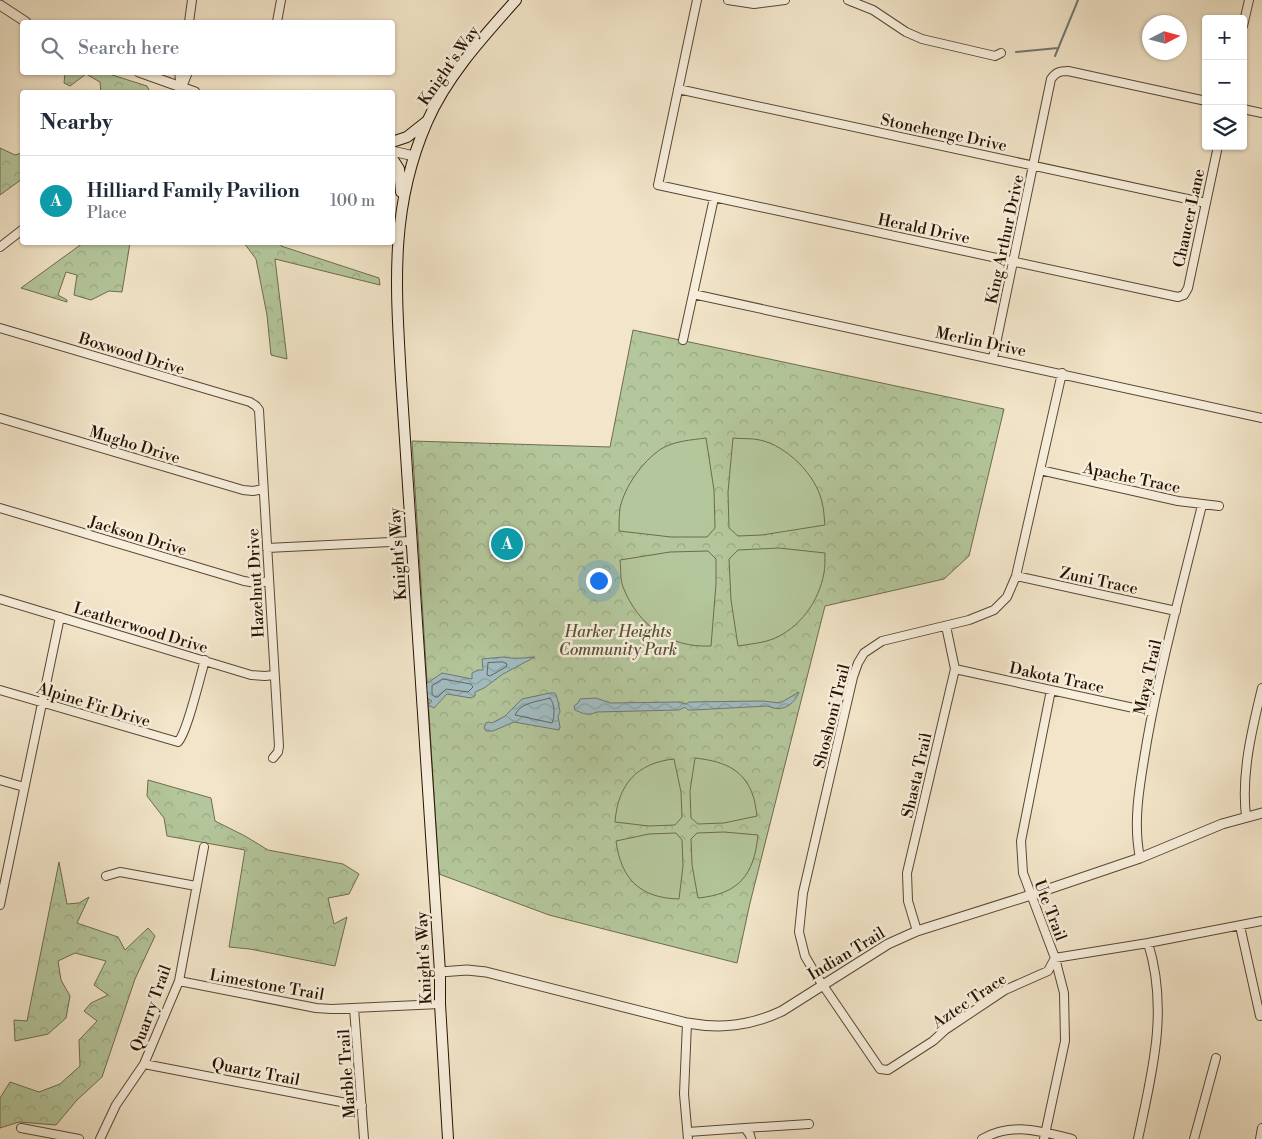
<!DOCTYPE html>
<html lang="en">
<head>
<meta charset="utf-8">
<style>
  body { margin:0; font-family:"Libre Bodoni",serif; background:#f2f2f3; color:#1f2937 }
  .controls { position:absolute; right:15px; top:15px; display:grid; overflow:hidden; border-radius:5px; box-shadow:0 1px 4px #0004 }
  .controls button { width:45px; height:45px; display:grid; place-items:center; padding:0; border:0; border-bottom:1px solid #e0e1e3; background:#fff; color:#1f2937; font:25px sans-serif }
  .compass { position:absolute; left:1142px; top:15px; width:45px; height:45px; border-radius:50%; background:#fff; box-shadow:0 1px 4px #0004; rotate:84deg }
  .you { position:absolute; left:598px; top:580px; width:18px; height:18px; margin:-12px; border:4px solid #fff; border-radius:50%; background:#1a73e8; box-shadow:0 0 0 8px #1a73e833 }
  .badge { display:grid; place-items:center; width:32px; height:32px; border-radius:50%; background:#b45309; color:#fff; font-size:16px; font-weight:700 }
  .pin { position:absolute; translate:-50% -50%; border:2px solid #fff; box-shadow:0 1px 5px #0006 }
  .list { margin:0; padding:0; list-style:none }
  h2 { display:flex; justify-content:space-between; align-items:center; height:65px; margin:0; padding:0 20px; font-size:21px }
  h2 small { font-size:16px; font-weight:400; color:#747a83 }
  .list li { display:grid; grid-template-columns:32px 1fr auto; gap:15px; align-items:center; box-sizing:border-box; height:90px; padding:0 20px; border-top:1px solid #e0e1e3 }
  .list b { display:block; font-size:19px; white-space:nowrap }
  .list p { margin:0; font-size:16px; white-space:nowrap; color:#747a83 }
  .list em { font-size:16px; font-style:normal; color:#747a83 }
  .icon { flex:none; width:28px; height:28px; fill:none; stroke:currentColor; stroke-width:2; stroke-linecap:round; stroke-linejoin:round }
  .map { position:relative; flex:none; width:1262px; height:1139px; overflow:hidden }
  .search { position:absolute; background:#fff; box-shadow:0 1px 4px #0004; left:20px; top:20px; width:375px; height:55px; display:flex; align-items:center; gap:12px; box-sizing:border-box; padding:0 18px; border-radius:5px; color:#747a83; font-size:19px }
  .panel { position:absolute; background:#fff; box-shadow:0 1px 4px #0004; left:20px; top:90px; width:375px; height:155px; border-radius:5px }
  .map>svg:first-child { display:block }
</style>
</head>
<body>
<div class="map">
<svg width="1262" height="1139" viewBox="0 0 1262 1139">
  <defs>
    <pattern id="forest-crowns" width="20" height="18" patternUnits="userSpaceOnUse" patternTransform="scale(1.25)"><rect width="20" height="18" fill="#b4c69b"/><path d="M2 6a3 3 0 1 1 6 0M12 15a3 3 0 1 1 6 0" fill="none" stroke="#9ba984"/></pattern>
    <pattern id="water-waves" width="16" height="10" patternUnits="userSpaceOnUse" patternTransform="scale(1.25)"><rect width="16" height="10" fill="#a1bcc1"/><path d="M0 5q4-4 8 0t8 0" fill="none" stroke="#8aa1a4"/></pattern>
  </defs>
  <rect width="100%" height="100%" fill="#f2e5c9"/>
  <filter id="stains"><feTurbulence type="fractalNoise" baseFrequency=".004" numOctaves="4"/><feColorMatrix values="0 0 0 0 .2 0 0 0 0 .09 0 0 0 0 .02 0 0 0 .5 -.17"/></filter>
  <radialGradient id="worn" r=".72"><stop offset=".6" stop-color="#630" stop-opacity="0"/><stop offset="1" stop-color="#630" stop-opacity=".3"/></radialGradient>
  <path fill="url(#forest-crowns)" stroke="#6d6c4e" d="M65 73H106L147 86 149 90 145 92H101L100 82 86 74 70 86 64 83Z
    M0 148 15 155 22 153V179L0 195Z
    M83 243H130L122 292 109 291 91 300 74 295 77 275 66 272 58 295 67 300V302L21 288Z
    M244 243H282L281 246 379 278 380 285 275 259 287 359 271 355 267 315 256 259Z
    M633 330 1004 409 969 556 944 579 825 606 750 903 737 963 549 915 439 874 412 441 610 447Z
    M148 780 211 798 215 821 245 836 268 850 343 864 359 874 349 894 328 898 334 924 347 917 335 966 250 949 229 947 245 850 167 836 164 818 147 796Z
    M59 862 67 904 79 903 89 897 77 923 118 937 125 950 148 928 155 936 135 979 102 1077 77 1100 56 1125 19 1122 0 1128V1098L10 1082 39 1092 60 1084 80 1066 79 1040 97 1021 84 1011 91 1003 108 995 94 985 106 961 75 953 58 961 61 980 70 996 66 1018 48 1034 15 1041 14 1020 27 1021Z"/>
  <path fill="#b4c69b" stroke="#6d6c4e" d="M706 438 714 490 715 528 707 537H671L619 531C619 524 619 516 620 508 625 486 642 462 661 449 674 441 691 440 706 438Z
    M733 438C741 439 751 438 760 440 787 446 816 475 822 502 824 509 824 517 825 525L762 535 738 536 729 528 728 492Z
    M779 548 825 553C825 560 825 567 824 573 819 601 800 628 773 639 763 643 750 644 738 646L731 600 729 559 738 550Z
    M708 551 716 559V584L711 646C669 648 638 625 623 587 620 579 621 569 620 560L670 552Z
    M695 758C720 761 742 767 752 793 755 800 756 809 757 816L724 823 698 824 691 818 690 791Z
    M674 759 681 792 682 817 675 825 649 826 615 822C618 784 637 763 674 759Z
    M724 832 758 835C754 875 739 894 698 898L692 865 691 839 697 833Z
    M676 833 682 840 683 866 679 899C640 898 621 879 616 841L649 834Z"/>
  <path fill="url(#water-waves)" stroke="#707874" d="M503 657C516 659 523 658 535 657L503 674 484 688 475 692V696L471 698 447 694 434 708 428 705 432 701 427 698 426 684 442 673 472 679V673L478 670H483L482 659Z
    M799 692C794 705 782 713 768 706L693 710H688L685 707 679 710 597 712C587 716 584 714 575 710L574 706 578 703 580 699 596 698 610 703 678 702 686 704 689 702 763 701 780 703Z
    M550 693H555C558 698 559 707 560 712L558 716 560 727 559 730 514 722 493 731H486L484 728 486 723 489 722 492 723 505 716 522 699Z"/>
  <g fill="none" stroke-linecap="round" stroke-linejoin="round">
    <path stroke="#646760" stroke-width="1" d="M503 662 507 664 506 667 490 676 487 675 488 663Z
      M443 679 471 684 473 687 468 692 446 689 438 697H435L432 694V686Z
      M550 698C555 704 555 717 552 723L515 715C521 702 537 702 550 698Z"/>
    <path stroke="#707874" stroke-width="2" d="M1016 52 1058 48
      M1055 56 1078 0"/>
    <defs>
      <path id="minor" d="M697 0 658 185 1178 297 1184 295 1188 288 1218 146
        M728 0 754 4 785 0
        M848 0 873 10 906 32 922 39 995 56 1001 53
        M189 22 192 0
        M277 22 281 0
        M1243 26 1249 0
        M179 72 181 88
        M678 89 1206 203
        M180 92 188 72
        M1243 109 1262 113
        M0 247 22 230
        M693 294 1262 418
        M0 328 250 402 256 406 259 410 279 746 278 752 273 758
        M683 340 714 198
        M993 358 1051 79C1056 72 1060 71 1068 71L1206 101
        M1062 373 1016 576 1007 597 994 610 969 620 882 641 864 653 858 663 853 677 803 893 799 932 805 956 816 975 880 1069 888 1070 933 1041 945 1030 1005 990 1048 971 1055 958 1148 943 1262 921
        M0 418 243 490 253 491 263 489
        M1040 470 1178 501 1219 506
        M0 508 244 581 257 583 269 581
        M267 548 411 541
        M1016 576 1176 611
        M0 599 251 675 265 676 274 675
        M955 669 1152 712
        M0 690 178 742C187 733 200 677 205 660
        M0 780 24 787
        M1246 816C1241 774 1252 729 1262 688
        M1140 858C1132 819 1141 779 1147 741 1161 662 1183 583 1202 505
        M106 876 120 872 196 886
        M0 905 60 617
        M1240 926 1260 1016
        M917 931 908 901 907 873 955 669 946 626
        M179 981 316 1008 331 1009 440 1004
        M354 1008 364 1139
        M687 1023 684 1094 688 1139
        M144 1064 362 1106
        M21 1128 79 1139
        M745 1128 809 1124
        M688 1132 745 1128 750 1135 751 1139
        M100 1139 116 1105 144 1064 179 981 204 847
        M982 1139C1012 1122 1041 1131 1072 1139
        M1044 1139 1065 1041 1064 993 1055 958 1023 873 1021 841 1051 690
        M1138 1139C1152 1073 1169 1010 1148 943
        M1194 1139 1216 1058
        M1260 1139 1262 1128"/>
      <path id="tertiary" d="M0 5 26 22
        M139 72 195 92
        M392 151 414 156
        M440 972 467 970 486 972 687 1023C721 1029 750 1026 782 1011L888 944 917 931 1031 895 1140 858 1222 824 1262 813"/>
      <path id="secondary" d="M392 142 407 137 426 122
        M392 158 399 169 401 192
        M448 1139 440 1004V972L401 379C396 288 389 209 427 122 447 76 483 37 516 0"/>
    </defs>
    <use href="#minor" stroke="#594732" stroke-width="10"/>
    <use href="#tertiary" stroke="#594732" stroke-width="11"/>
    <use href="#secondary" stroke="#261200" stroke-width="12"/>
    <use href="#minor" stroke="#f7eedc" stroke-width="8"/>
    <use href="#tertiary" stroke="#f7eedc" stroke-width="9"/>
    <use href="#secondary" stroke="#f7eedc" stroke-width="10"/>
  </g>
  <g text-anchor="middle" stroke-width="5" stroke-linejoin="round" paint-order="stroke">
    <g font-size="16" fill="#261200" stroke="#f7eedc">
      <text transform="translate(448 65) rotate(-55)" y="6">Knight's Way</text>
      <text transform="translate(944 132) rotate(12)" y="6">Stonehenge Drive</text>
      <text transform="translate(1188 218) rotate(-78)" y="6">Chaucer Lane</text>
      <text transform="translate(924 228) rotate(12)" y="6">Herald Drive</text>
      <text transform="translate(1004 239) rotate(-78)" y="6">King Arthur Drive</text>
      <text transform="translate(981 341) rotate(12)" y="6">Merlin Drive</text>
      <text transform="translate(132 353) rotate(17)" y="6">Boxwood Drive</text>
      <text transform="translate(135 444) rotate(17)" y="6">Mugho Drive</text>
      <text transform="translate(1132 477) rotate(12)" y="6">Apache Trace</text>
      <text transform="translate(138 535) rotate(17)" y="6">Jackson Drive</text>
      <text transform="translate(397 554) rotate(-94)" y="6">Knight's Way</text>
      <text transform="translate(1099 580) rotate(12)" y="6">Zuni Trace</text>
      <text transform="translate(255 583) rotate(-93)" y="6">Hazelnut Drive</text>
      <text transform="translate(141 627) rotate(17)" y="6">Leatherwood Drive</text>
      <text transform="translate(1057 677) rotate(12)" y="6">Dakota Trace</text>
      <text transform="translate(1147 677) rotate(-77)" y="6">Maya Trail</text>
      <text transform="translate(94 704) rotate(17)" y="6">Alpine Fir Drive</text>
      <text transform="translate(831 716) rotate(-76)" y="6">Shoshoni Trail</text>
      <text transform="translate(916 775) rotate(-77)" y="6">Shasta Trail</text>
      <text transform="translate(1051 910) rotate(69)" y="6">Ute Trail</text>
      <text transform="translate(846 953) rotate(-31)" y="6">Indian Trail</text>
      <text transform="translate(423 958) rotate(-93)" y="6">Knight's Way</text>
      <text transform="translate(267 984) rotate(10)" y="6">Limestone Trail</text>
      <text transform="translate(969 1000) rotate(-34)" y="6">Aztec Trace</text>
      <text transform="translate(150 1008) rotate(-70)" y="6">Quarry Trail</text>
      <text transform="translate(256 1071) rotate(11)" y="6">Quartz Trail</text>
      <text transform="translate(346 1074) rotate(-94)" y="6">Marble Trail</text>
    </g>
    <g font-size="16" font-style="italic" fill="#585136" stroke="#f7eedc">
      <text x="618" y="637">Harker Heights<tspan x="618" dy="18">Community Park</tspan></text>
    </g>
  </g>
  <rect width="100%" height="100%" filter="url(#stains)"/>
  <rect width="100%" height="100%" fill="url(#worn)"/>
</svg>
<div class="controls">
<button>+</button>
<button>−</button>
<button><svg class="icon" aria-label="layers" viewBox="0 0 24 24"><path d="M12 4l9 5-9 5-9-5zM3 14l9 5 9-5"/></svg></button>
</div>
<svg class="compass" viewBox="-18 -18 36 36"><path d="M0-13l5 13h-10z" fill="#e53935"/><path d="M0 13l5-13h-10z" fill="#747a83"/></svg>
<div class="you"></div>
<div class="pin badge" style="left:507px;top:544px;background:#0f9aa8">A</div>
<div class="search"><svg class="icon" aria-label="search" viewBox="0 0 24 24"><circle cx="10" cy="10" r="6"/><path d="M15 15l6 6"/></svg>Search here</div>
<section class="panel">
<h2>Nearby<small></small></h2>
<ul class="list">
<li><span class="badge" style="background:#0f9aa8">A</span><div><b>Hilliard Family Pavilion</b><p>Place</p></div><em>100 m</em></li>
</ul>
</section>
</div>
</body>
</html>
